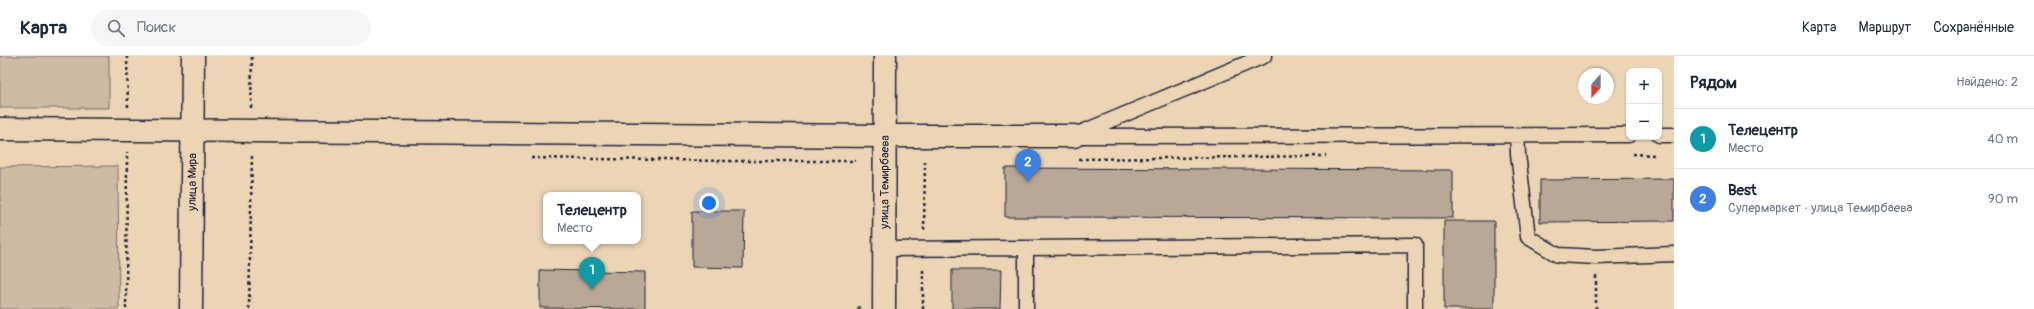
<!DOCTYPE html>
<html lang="ru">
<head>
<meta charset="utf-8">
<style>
  body { margin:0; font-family:Pangolin,sans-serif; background:#f6f6f7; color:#1f2937 }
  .controls { position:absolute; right:12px; top:12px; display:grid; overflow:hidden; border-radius:8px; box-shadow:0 1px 3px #0004 }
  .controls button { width:36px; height:36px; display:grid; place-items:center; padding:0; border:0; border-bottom:1px solid #e0e1e3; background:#fff; color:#1f2937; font:20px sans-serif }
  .compass { position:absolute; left:1578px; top:12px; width:36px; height:36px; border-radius:50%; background:#fff; box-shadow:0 1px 3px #0004; rotate:201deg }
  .you { position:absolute; left:709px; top:147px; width:14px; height:14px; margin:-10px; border:3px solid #fff; border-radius:50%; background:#1a73e8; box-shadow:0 0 0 6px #1a73e833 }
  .badge { display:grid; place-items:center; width:26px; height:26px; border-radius:50%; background:#ea580c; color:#fff; font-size:13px; font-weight:700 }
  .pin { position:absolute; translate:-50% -33px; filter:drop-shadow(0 1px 2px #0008) }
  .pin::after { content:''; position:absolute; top:21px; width:14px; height:12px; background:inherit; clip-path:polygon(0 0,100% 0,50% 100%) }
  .popup { position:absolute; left:543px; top:136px; width:98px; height:52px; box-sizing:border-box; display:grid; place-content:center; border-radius:8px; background:#fff; filter:drop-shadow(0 1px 3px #0005); font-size:13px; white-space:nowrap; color:#747a83 }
  .popup b { font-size:15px; color:#1f2937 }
  .popup::after { content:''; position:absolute; left:50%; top:100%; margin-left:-8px; border:8px solid transparent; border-top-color:#fff }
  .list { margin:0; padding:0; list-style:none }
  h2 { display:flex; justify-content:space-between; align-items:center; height:52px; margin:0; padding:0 16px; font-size:17px }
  h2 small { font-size:13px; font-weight:400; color:#747a83 }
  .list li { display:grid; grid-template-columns:26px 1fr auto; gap:12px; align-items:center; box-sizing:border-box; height:60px; padding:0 16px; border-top:1px solid #e0e1e3 }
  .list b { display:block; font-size:15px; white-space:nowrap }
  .list p { margin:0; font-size:13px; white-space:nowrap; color:#747a83 }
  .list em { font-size:13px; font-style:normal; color:#747a83 }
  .icon { flex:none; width:22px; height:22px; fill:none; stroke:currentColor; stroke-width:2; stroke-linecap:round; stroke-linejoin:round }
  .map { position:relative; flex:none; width:1674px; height:253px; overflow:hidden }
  header { display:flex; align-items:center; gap:24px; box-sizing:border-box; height:56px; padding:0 20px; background:#fff; border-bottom:1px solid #e0e1e3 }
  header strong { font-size:19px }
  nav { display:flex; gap:22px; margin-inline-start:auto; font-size:14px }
  .search { width:280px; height:36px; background:#f6f6f7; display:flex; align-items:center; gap:10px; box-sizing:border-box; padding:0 14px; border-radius:22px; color:#747a83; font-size:15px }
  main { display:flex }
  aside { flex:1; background:#fff }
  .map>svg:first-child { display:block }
</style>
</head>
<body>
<header>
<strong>Карта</strong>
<div class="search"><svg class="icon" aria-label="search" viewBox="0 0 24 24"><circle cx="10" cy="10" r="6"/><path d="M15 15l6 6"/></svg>Поиск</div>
<nav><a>Карта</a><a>Маршрут</a><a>Сохранённые</a></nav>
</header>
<main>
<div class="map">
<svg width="1674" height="253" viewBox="0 0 1674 253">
  <rect width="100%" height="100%" fill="#ecd5b5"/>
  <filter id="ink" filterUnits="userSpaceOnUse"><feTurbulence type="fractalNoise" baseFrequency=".025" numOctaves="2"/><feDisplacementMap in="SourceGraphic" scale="8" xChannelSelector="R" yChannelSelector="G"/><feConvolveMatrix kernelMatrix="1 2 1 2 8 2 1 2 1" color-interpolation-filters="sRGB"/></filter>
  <g filter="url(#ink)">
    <path fill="#cfbba4" stroke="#786e70" d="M0 0H109V52H0Z
      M118 110 119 253H0V111Z"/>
    <path fill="#baa897" stroke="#22223b" d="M1005 112 1453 114V162L1005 161Z
      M1674 123V165L1540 166V124Z
      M692 155H744L743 212 692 211Z
      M1444 165H1494V253H1444Z
      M540 214 645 216V253L540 252Z
      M952 214H1001L1000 253H952Z"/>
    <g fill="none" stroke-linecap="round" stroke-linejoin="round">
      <defs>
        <path id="lane" d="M1080 77 1264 0
          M1517 79 1518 98 1528 181 1558 199 1596 201 1674 198
          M1659 79H1674
          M1074 80 1629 79
          M1026 192 1415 189V253
          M884 193 1026 192V253"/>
        <g id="street">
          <path d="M0 73 884 80H1074"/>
          <path id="s1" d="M884 253 885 0"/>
        </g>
        <g id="secondary">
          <path id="s2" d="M191 253 193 0"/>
        </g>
      </defs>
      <use href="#lane" stroke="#22223b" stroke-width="17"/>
      <use href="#street" stroke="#22223b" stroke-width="25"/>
      <use href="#secondary" stroke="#22223b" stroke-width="25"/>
      <path stroke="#22223b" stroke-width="2.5" stroke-dasharray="3 3" stroke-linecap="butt" d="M127 0 128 53
        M251 52 252 0
        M1633 98 1656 99
        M531 102 725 105H856
        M1079 103 1326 100
        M924 174 925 104
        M1596 220V253
        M126 253 127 96
        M249 253 252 98
        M858 253 860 248
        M923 253V211"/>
      <use href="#lane" stroke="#ecd5b5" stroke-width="14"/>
      <use href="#street" stroke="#ecd5b5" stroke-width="22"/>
      <use href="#secondary" stroke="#ecd5b5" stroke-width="22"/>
    </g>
  </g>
  <g text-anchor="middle" stroke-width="4" stroke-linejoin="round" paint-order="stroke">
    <g font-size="12" fill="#22223b" stroke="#ecd5b5">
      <text dy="4" stroke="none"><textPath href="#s1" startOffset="127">улица Темирбаева</textPath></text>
      <text dy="4" stroke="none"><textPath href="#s2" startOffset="127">улица Мира</textPath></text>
    </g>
  </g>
</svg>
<div class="controls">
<button>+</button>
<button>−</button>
</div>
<svg class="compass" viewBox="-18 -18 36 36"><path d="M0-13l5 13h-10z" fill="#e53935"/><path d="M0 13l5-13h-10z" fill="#747a83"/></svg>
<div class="you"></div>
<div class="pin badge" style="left:592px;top:234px;background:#0f9aa8">1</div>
<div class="popup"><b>Телецентр</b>Место</div>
<div class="pin badge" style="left:1028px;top:126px;background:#3f7fe0">2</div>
</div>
<aside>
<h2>Рядом<small>Найдено: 2</small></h2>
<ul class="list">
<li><span class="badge" style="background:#0f9aa8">1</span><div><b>Телецентр</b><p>Место</p></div><em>40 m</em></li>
<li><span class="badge" style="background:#3f7fe0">2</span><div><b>Best</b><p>Супермаркет · улица Темирбаева</p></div><em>90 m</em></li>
</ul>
</aside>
</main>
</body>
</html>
